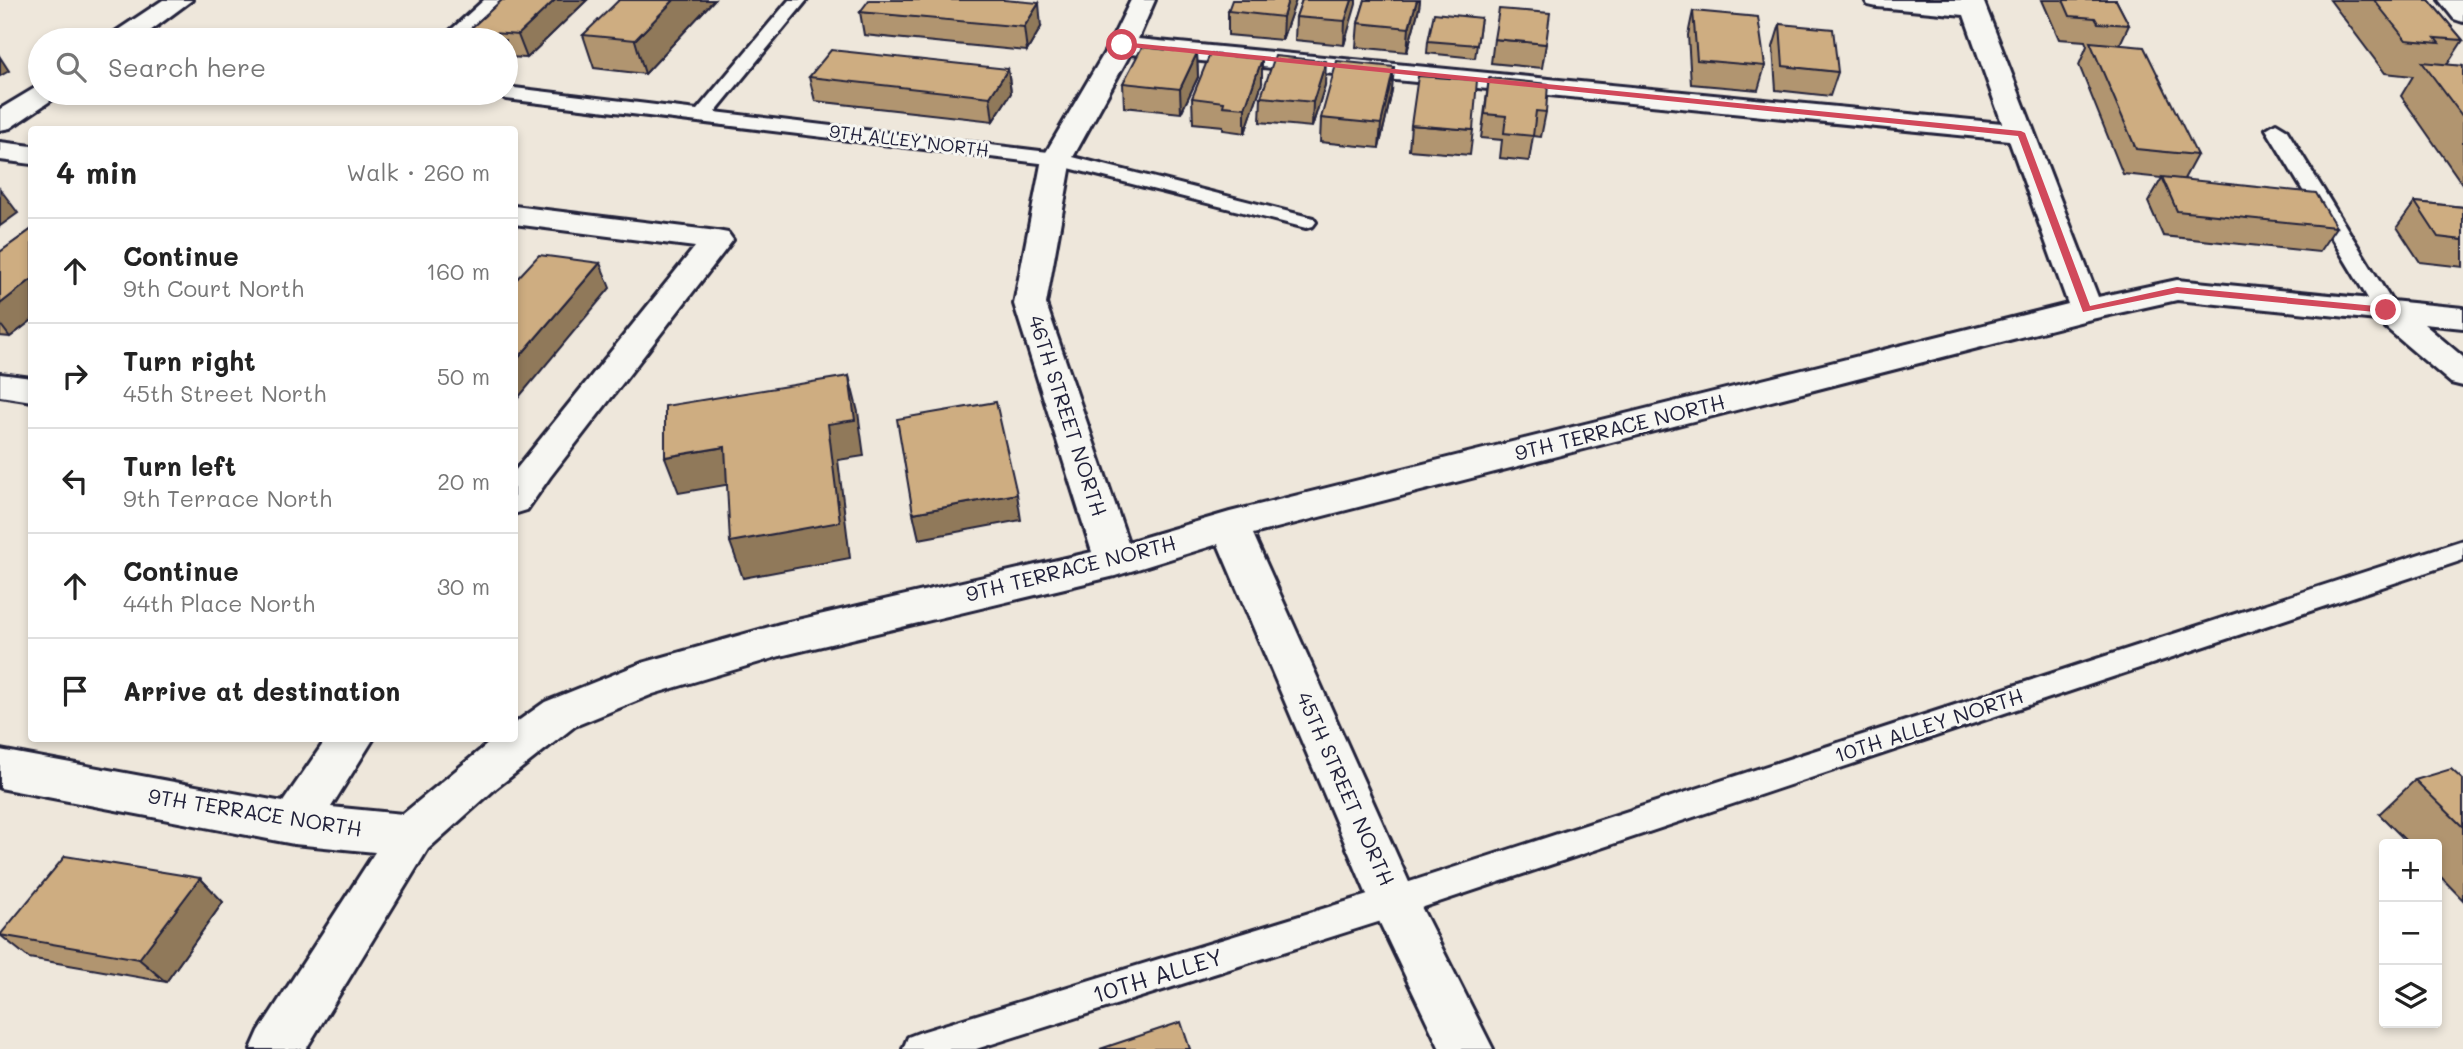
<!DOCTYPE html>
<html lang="en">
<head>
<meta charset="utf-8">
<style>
  body { margin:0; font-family:Mali,sans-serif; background:#f6f6f6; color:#222 }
  .controls { position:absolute; right:21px; bottom:21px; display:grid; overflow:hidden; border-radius:7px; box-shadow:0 4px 10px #0003 }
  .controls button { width:63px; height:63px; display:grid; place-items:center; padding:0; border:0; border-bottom:2px solid #e0e0e0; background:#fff; color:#222; font:35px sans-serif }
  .stop { position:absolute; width:21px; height:21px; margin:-16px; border:5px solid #d1495b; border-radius:50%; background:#fff }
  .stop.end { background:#d1495b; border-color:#fff; box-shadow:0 2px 7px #0008 }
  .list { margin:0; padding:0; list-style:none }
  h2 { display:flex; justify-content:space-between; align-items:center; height:91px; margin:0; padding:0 28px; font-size:30px }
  h2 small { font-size:23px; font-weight:400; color:#767676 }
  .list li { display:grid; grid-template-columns:46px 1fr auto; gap:21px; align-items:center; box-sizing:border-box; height:105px; padding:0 28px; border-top:2px solid #e0e0e0 }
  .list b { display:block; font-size:26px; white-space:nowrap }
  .list p { margin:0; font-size:23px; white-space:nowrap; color:#767676 }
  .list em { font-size:23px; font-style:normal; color:#767676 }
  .icon { flex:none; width:38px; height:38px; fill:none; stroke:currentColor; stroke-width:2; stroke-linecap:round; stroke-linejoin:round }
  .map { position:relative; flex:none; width:2463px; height:1049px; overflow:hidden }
  .search { position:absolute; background:#fff; box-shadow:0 4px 10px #0003; left:28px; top:28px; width:490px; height:77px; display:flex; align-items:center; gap:18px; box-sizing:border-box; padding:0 24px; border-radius:38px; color:#767676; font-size:26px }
  .panel { position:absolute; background:#fff; box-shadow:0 4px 10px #0003; left:28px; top:126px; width:490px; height:616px; border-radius:7px }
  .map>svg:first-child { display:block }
</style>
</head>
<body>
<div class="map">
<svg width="2463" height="1049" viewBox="0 0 2463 1049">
  <rect width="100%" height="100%" fill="#eee7db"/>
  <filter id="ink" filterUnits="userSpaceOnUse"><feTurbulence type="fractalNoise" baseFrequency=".0143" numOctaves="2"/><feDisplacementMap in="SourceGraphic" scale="14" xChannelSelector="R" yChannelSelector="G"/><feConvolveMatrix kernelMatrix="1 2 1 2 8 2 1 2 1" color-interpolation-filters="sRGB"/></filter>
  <g filter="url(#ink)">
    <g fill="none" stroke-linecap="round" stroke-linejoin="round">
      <defs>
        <path id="lane" d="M484 0H503L459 40H440Z
          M789 0H807L715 112 1057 153 1313 218 1316 222 1313 226 1306 228 1057 165 506 99 497 93H506V87L697 110Z
          M2276 123 2286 129 2397 310 2394 315H2378L2375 310 2266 129Z
          M2463 540V560L1394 917 976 1049H903L908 1037 921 1032 1394 887Z"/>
        <path id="street" d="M163 0H192L138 40H108L112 34Z
          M1131 0H1155L1138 39 2002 123 1964 15 1877 7 1868 5 1865 0H1983L2098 297 2177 280 2463 308V328L2424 324 2463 357V386L2451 383 2377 320 2177 300 2087 320 1253 534 1412 889 1493 1049H1440L1370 902 1218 544 1115 576 780 656 653 694 575 726 495 789 428 849 306 1049H251L259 1031 375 852 294 844 0 788V750L283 802 327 738H374L331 807 403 814 495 738H514V724L545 702 642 663 780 624 1092 552 1014 304 1042 159 1109 45ZM1130 54 2009 140 2068 304 1230 512 1128 542 1046 304 1072 159Z
          M2439 0H2463V22L2454 19Z
          M40 85V93H56L53 99 10 128 0 130V109Z
          M0 142 32 146V164L0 160Z
          M514 206 717 231 728 233 733 240 550 477 527 510 514 514V472L695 247 514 224Z
          M0 374 32 378V401L0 396Z"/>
      </defs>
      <use href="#lane" stroke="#22223b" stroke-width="6"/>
      <use href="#street" stroke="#22223b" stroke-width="6"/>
      <use href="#lane" fill="#f6f6f2" fill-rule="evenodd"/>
      <use href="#street" fill="#f6f6f2" fill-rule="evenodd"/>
    </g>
    <path fill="#b1956f" stroke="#22223b" stroke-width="2" d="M502 0H587L527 58 506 57V40H472L468 31Z
      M714 0 645 74 594 68 583 35Z
      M1296 0 1282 40 1228 35V11Z
      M1302 0H1356L1344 45 1295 40 1296 17Z
      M1365 0H1420L1419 8 1407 52 1356 47 1358 23Z
      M2042 0H2116L2129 25 2120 44 2197 155 2184 179 2336 227 2319 252 2163 236 2148 202 2162 178 2123 174 2079 65 2087 46 2085 41 2059 39Z
      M2330 0H2429L2463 40 2447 65 2463 66V185L2401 96 2413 76 2385 73Z
      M1693 11 1765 66 1758 90 1691 84 1688 35Z
      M860 12 1041 27 1027 51 864 35Z
      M1481 18 1475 58 1427 53 1428 41Z
      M1780 24 1838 72 1830 96 1776 90 1773 47Z
      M1494 39 1546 44 1542 68 1491 63Z
      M1197 53 1198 77 1181 113 1124 107 1123 83Z
      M1008 69 1011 93 993 121 815 101 809 77Z
      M1489 78 1546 112 1541 137 1533 136 1529 161 1500 158 1502 140 1481 138Z
      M1262 83 1245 133 1223 130V126L1193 123 1192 98Z
      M1325 85 1312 127 1260 122 1261 97Z
      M1392 91 1379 148 1320 142 1321 118Z
      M1411 125 1473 130 1470 155 1409 150Z
      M2415 202 2463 207V267L2420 262 2397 227Z
      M32 229V320L10 337 0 336V252Z
      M2415 780H2463V900L2437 873V844H2409L2379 814Z
      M200 878 223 902 166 982 29 958 0 935Z"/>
    <path fill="#90795a" stroke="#22223b" stroke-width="2" d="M555 0H587L527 58 518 35Z
      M674 0H714L645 74 635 40Z
      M1288 0H1296L1282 40 1283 17Z
      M1352 0H1356V4L1344 45 1345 21Z
      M1417 0H1420L1419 8 1407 52 1409 28Z
      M1039 3 1041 27 1027 51 1024 27Z
      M1197 53 1198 77 1181 113 1180 89Z
      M0 57 9 71 0 76Z
      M1262 59V83L1245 133V108Z
      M1326 61 1325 85 1312 127 1313 102Z
      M1394 67 1392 91 1379 148 1381 124Z
      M1008 69 1011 93 993 121 990 97Z
      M0 189 18 213 0 226Z
      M600 263 610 288 514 403V363Z
      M32 279V320L10 337 0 324V304Z
      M849 376 858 412 864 456 838 460 850 558 743 578 730 542Z
      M725 447 737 483 679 493 665 457Z
      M1017 494 1021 520 919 539 913 513Z
      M200 878 223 902 166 982 139 959Z"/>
    <path fill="#cead81" stroke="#22223b" stroke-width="2" d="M502 0H555L518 35 468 31Z
      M619 0H674L635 40 583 35Z
      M869 0H1004L1039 3 1024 27 860 12Z
      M1232 0H1288L1283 17 1228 11Z
      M1302 0H1352L1345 21 1296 17Z
      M1365 0H1417L1409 28 1358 23Z
      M2063 0H2116L2129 25 2098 23 2095 18 2070 16Z
      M2374 0H2429L2463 40 2435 38 2439 43 2406 40Z
      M1499 9 1550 13 1546 44 1494 39Z
      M1693 11 1758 17 1765 66 1697 60Z
      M1434 13 1481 18 1477 45 1428 41Z
      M1780 24 1833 29 1838 72 1783 66Z
      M2090 42 2144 47 2197 155 2136 149Z
      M1142 47 1197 53 1180 89 1123 83Z
      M831 50 1008 69 990 97 809 77Z
      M1210 54 1262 59 1245 108 1223 106 1224 102 1192 98Z
      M1275 56 1326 61 1313 102 1261 97Z
      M1337 61 1394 67 1381 124 1321 118Z
      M2422 62 2463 66V117Z
      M1418 76 1477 80 1473 130 1411 125Z
      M1489 78 1548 84 1546 112 1536 111 1533 136 1504 133 1506 116 1485 114Z
      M2162 177 2316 193 2336 227 2177 211Z
      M2415 202 2463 207V240L2438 237Z
      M32 229V279L0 304V252Z
      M539 255 600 263 514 363V282Z
      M849 376 855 420 828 424 840 522 730 542 725 447 665 457V406Z
      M996 402 1017 494 913 513 897 419Z
      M2451 769 2463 780V827L2415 780Z
      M65 856 200 878 139 959 0 935Z
      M1181 1022 1190 1049H1100Z"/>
  </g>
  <path fill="#d1495b" d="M1122 42 2021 131 2025 133 2090 306 2177 287 2386 307 2391 310 2386 313 2177 293 2083 312 2018 136 1119 46Z"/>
  <g text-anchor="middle" stroke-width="6" stroke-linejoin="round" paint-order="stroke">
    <g font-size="18" fill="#22223b" stroke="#f6f6f2">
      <text transform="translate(909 141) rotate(7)" y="6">9TH ALLEY NORTH</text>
    </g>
    <g font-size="21" fill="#22223b" stroke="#f6f6f2">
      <text transform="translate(1067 416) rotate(72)" y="7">46TH STREET NORTH</text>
      <text transform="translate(1620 428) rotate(-14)" y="7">9TH TERRACE NORTH</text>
      <text transform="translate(1071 569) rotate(-14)" y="7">9TH TERRACE NORTH</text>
      <text transform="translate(1929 726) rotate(-18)" y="7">10TH ALLEY NORTH</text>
      <text transform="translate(1345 789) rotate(66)" y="7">45TH STREET NORTH</text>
      <text transform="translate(255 813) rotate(9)" y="7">9TH TERRACE NORTH</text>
    </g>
    <g font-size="24" fill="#22223b" stroke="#f6f6f2">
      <text transform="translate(1158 976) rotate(-17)" y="8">10TH ALLEY</text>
    </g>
  </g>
</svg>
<div class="controls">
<button>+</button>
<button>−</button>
<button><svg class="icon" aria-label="layers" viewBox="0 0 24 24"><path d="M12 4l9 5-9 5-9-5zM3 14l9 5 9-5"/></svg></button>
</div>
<div class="stop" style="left:1122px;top:45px"></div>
<div class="stop end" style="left:2386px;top:310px"></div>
<div class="search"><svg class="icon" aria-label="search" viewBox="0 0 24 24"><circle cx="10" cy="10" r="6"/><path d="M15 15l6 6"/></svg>Search here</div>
<section class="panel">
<h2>4 min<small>Walk · 260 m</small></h2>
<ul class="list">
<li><svg class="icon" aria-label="ahead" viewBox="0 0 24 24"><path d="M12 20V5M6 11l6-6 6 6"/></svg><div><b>Continue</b><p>9th Court North</p></div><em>160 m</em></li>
<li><svg class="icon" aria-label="right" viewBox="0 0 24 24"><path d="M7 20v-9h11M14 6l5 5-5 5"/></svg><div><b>Turn right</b><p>45th Street North</p></div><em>50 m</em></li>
<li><svg class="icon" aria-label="left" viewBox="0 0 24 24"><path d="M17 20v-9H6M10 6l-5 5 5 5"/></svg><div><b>Turn left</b><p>9th Terrace North</p></div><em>20 m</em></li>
<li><svg class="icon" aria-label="ahead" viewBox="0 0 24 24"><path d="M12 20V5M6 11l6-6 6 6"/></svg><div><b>Continue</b><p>44th Place North</p></div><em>30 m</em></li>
<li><svg class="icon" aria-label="arrive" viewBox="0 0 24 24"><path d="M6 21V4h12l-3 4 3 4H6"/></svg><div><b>Arrive at destination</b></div></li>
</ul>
</section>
</div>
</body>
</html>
